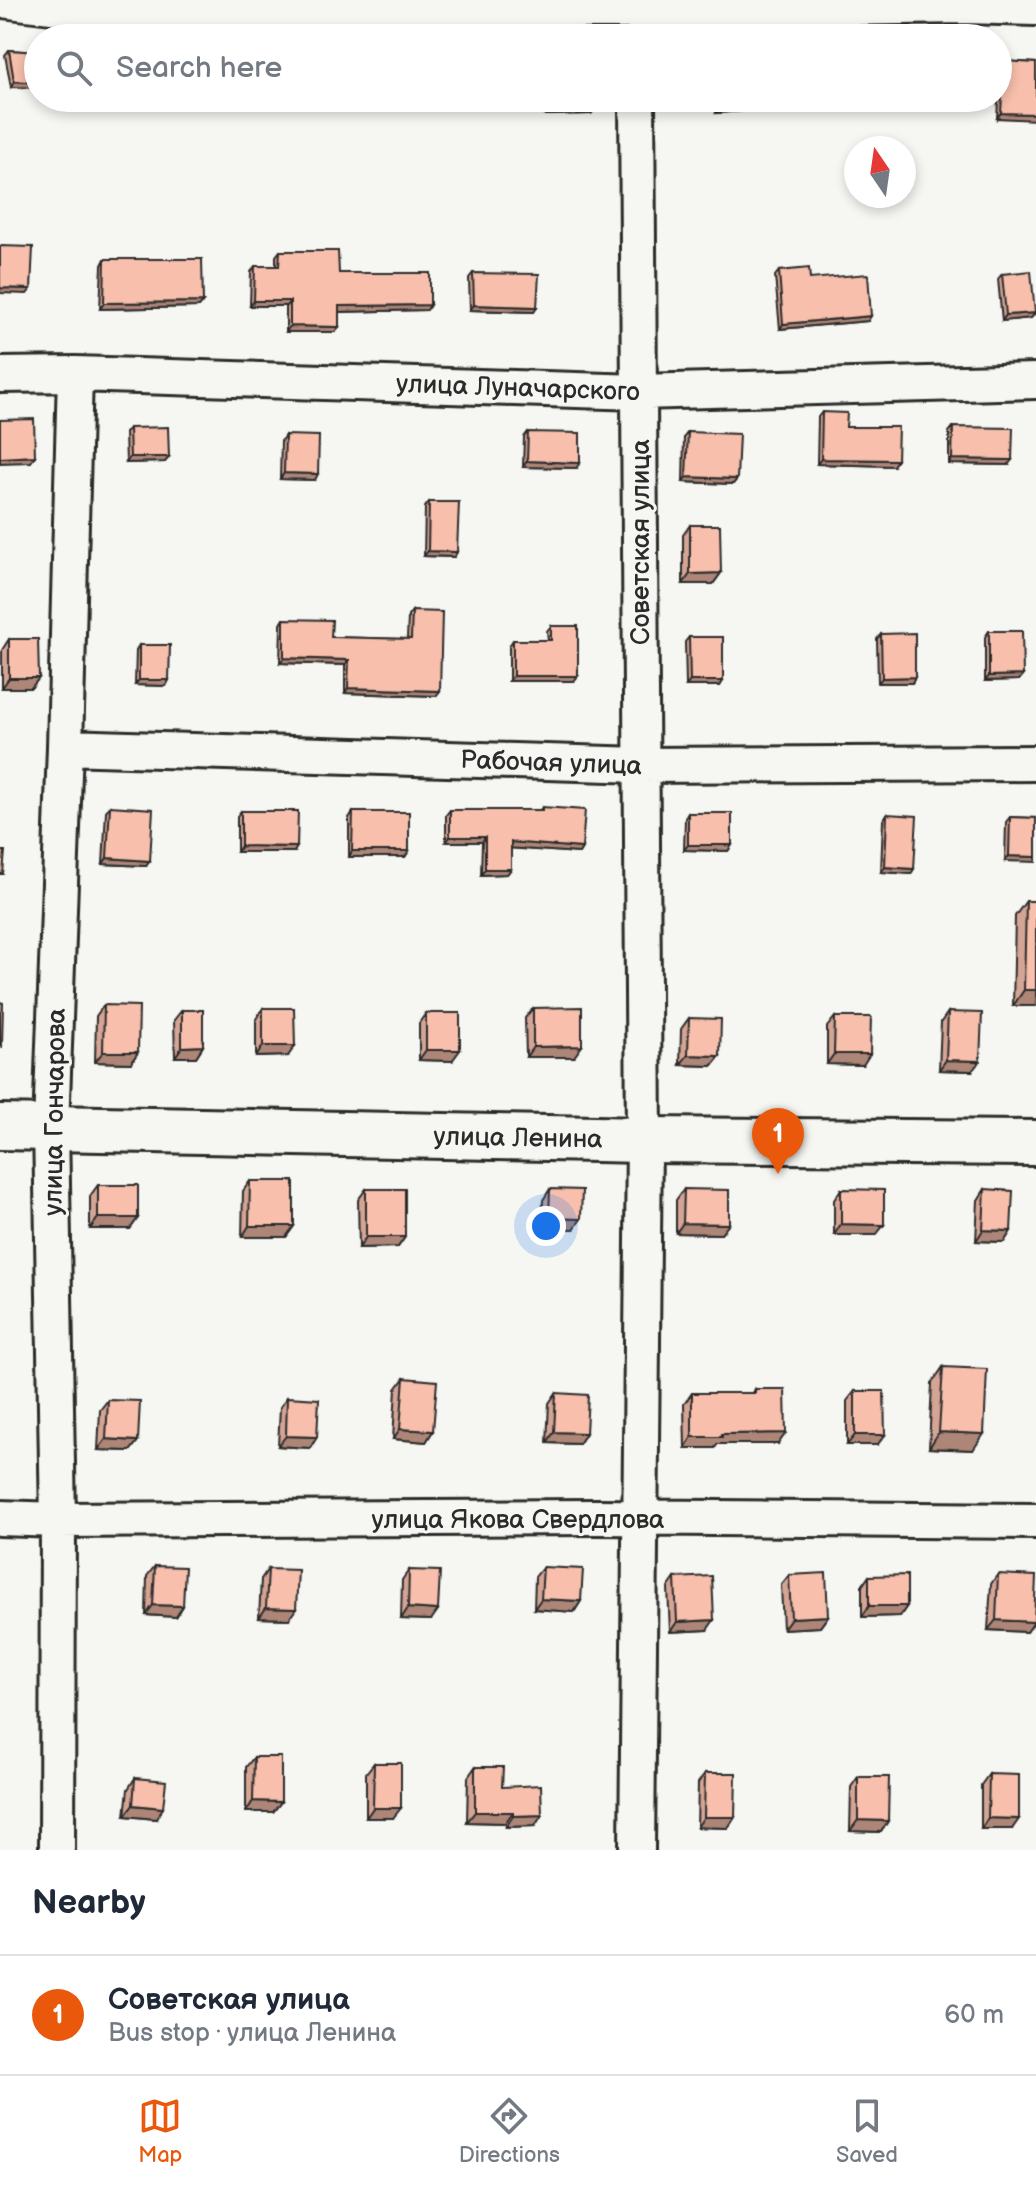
<!DOCTYPE html>
<html lang="en">
<head>
<meta charset="utf-8">
<style>
  body { margin:0; font-family:"Balsamiq Sans",sans-serif; background:#f2f2f3; color:#1f2937 }
  .compass { position:absolute; left:844px; top:136px; width:72px; height:72px; border-radius:50%; background:#fff; box-shadow:0 4px 12px #0003; rotate:347deg }
  .you { position:absolute; left:546px; top:1226px; width:28px; height:28px; margin:-20px; border:6px solid #fff; border-radius:50%; background:#1a73e8; box-shadow:0 0 0 12px #1a73e833 }
  .badge { display:grid; place-items:center; width:52px; height:52px; border-radius:50%; background:#ea580c; color:#fff; font-size:26px; font-weight:700 }
  .pin { position:absolute; translate:-50% -66px; filter:drop-shadow(0 2px 4px #0008) }
  .pin::after { content:''; position:absolute; top:42px; width:28px; height:24px; background:inherit; clip-path:polygon(0 0,100% 0,50% 100%) }
  .list { margin:0; padding:0; list-style:none }
  h2 { display:flex; justify-content:space-between; align-items:center; height:104px; margin:0; padding:0 32px; font-size:34px }
  h2 small { font-size:26px; font-weight:400; color:#747a83 }
  .list li { display:grid; grid-template-columns:52px 1fr auto; gap:24px; align-items:center; box-sizing:border-box; height:120px; padding:0 32px; border-top:2px solid #e0e1e3 }
  .list b { display:block; font-size:30px; white-space:nowrap }
  .list p { margin:0; font-size:26px; white-space:nowrap; color:#747a83 }
  .list em { font-size:26px; font-style:normal; color:#747a83 }
  .icon { flex:none; width:44px; height:44px; fill:none; stroke:currentColor; stroke-width:2; stroke-linecap:round; stroke-linejoin:round }
  .map { position:relative; flex:none; width:1036px; height:1850px; overflow:hidden }
  .search { position:absolute; background:#fff; box-shadow:0 4px 12px #0003; left:24px; right:24px; top:24px; height:88px; display:flex; align-items:center; gap:20px; box-sizing:border-box; padding:0 28px; border-radius:44px; color:#747a83; font-size:30px }
  .sheet { height:224px; background:#fff }
  nav { display:flex; justify-content:space-around; align-items:center; box-sizing:border-box; height:112px; border-top:2px solid #e0e1e3; background:#fff; font-size:22px; color:#747a83 }
  nav a { display:grid; justify-items:center; gap:4px }
  nav .on { color:#ea580c }
  .map>svg:first-child { display:block }
</style>
</head>
<body>
<div class="map">
<svg width="1036" height="1850" viewBox="0 0 1036 1850">
  <rect width="100%" height="100%" fill="#f6f6f2"/>
  <filter id="ink" filterUnits="userSpaceOnUse"><feTurbulence type="fractalNoise" baseFrequency=".0125" numOctaves="2"/><feDisplacementMap in="SourceGraphic" scale="16" xChannelSelector="R" yChannelSelector="G"/><feConvolveMatrix kernelMatrix="1 2 1 2 8 2 1 2 1" color-interpolation-filters="sRGB"/></filter>
  <g filter="url(#ink)">
    <g fill="none" stroke-linecap="round" stroke-linejoin="round">
      <defs>
        <path id="minor" d="M2 0 85 10 637 11 965 6 1036 8
          M0 375 75 374 639 392 1036 381
          M65 747 641 765 1036 763
          M0 1518 58 1520 597 1517 1036 1521
          M57 1850 58 1520 51 1127 65 747 75 374
          M637 1850 644 1140 637 98"/>
        <path id="major" d="M0 1127 644 1140 1036 1143"/>
      </defs>
      <use href="#minor" stroke="#2b2b2b" stroke-width="40"/>
      <use href="#major" stroke="#2b2b2b" stroke-width="50"/>
      <use href="#minor" stroke="#f6f6f2" stroke-width="34"/>
      <use href="#major" stroke="#f6f6f2" stroke-width="44"/>
    </g>
    <path fill="#d4a494" stroke="#2b2b2b" stroke-width="2" d="M9 50 38 52 11 87 5 55Z
      M1004 61 1036 63 997 118 1000 67Z
      M545 98H595V109L591 114 545 115Z
      M715 98H759L760 104 756 110 716 113Z
      M280 251 339 273 427 310 339 312 335 332H286V306H250L251 272 255 266H276V256Z
      M105 259 203 302 199 307 100 309 102 265Z
      M779 271 810 279 868 321 780 329 775 276Z
      M473 273 537 307 534 312 470 310 469 278Z
      M1002 274 1035 313 1031 318 1002 321 998 279Z
      M822 412 846 427 893 466 817 464 818 417Z
      M953 427 1008 465 949 464V432Z
      M129 428 169 457 165 462 126 463 125 433Z
      M528 432 576 468 523 467 524 437Z
      M688 432 737 479 733 484 683 482 684 437Z
      M285 435 315 480 280 479 281 441Z
      M429 502 457 552 454 557 424 556 425 507Z
      M690 525 721 573 713 584H683V535Z
      M412 611 436 696 345 693V665L280 663 281 624 284 619 331 637 407 639 408 616Z
      M551 626 574 681H509V646L513 640H548L547 631Z
      M989 631 1023 675 1019 680 985 681V637Z
      M881 634 915 677 912 683H878L877 639Z
      M689 637 723 681 720 686H686L685 642Z
      M9 639 39 678 31 688H2V650Z
      M139 645 169 680 166 686 135 685 136 650Z
      M110 806 146 866 103 864 106 811Z
      M542 807 582 848 579 853 511 848V869L507 874 481 875 482 842H446V815L450 810H540Z
      M241 811 294 852H237V816Z
      M353 812 409 851 405 857H349V818Z
      M688 813 732 845 728 851 684 850 685 818Z
      M887 814 911 874 881 872 883 820Z
      M1010 817 1036 818 1005 861 1006 822Z
      M1026 901H1036V1006H1013L1015 916Z
      M104 1005 138 1052 131 1063 95 1062 96 1016Z
      M263 1008 288 1056 256 1057V1019Z
      M533 1008 574 1057H526L525 1018Z
      M182 1010 203 1046 196 1057H175L174 1020Z
      M948 1012 972 1071 939 1070 941 1022Z
      M426 1013 452 1061 419 1060V1023Z
      M835 1017 863 1065 827 1064V1027Z
      M689 1018 720 1056 712 1066 680 1065 681 1029Z
      M250 1181 294 1226 286 1237H242L243 1191Z
      M98 1185 138 1218 130 1229H90V1196Z
      M366 1189 405 1237 398 1247 359 1248 358 1200Z
      M550 1189 574 1229 542 1228 543 1200Z
      M684 1189 729 1224 721 1234 676 1233V1200Z
      M841 1189 876 1235H834V1200Z
      M985 1189 1011 1231 1004 1242 976 1241 978 1200Z
      M943 1367 973 1450 929 1448 932 1383Z
      M404 1378 433 1431 426 1442 393 1439 396 1389Z
      M755 1389 778 1444H717L715 1448H685L684 1404 692 1393H753Z
      M855 1391 885 1435 877 1445H847V1401Z
      M556 1393 586 1433 579 1444 547 1443 549 1403Z
      M287 1397 317 1437 310 1448 278 1446 280 1407Z
      M108 1400 138 1441 130 1451 98 1450 100 1410Z
      M155 1566 183 1606 176 1617 146 1615 147 1576Z
      M543 1567 581 1601 574 1612 534 1609 535 1577Z
      M268 1569 289 1619 259 1618 261 1579Z
      M409 1570 431 1620 401 1619 402 1580Z
      M998 1574 1034 1622 1027 1632 988 1630 991 1584Z
      M789 1575 828 1616 820 1627 783 1629 781 1585Z
      M869 1576 907 1606 900 1616 862 1617V1586Z
      M675 1578 707 1630 670 1632 668 1588Z
      M254 1757 281 1802 273 1812H246V1767Z
      M374 1763 393 1818H366V1773Z
      M475 1767 535 1826 506 1827 505 1823 467 1822 468 1777Z
      M705 1773 735 1817 728 1828 697 1827 698 1783Z
      M989 1774 1012 1829H981V1785Z
      M858 1777 888 1821 881 1832 850 1831 851 1787Z
      M135 1778 156 1819 125 1816 128 1789Z"/>
    <path fill="#ad8678" stroke="#2b2b2b" stroke-width="2" d="M14 81 38 83V88L11 87Z
      M401 98H441L399 100Z
      M850 98H868L912 102 908 107 848 102Z
      M760 104 756 110 716 113 720 107Z
      M595 109 591 114 545 115 549 110Z
      M1001 113 1036 114V120L997 118Z
      M0 288 31 289 27 294 0 293Z
      M254 301H290L286 306H250Z
      M203 302 199 307 100 309 104 303Z
      M430 305 427 310 335 312 339 306Z
      M474 305 537 307 534 312 470 310Z
      M1035 313 1031 318 1002 321 1006 315Z
      M871 316 868 321 780 329 783 324Z
      M290 326 339 327 335 332H286Z
      M35 456 31 462 0 463V458Z
      M130 457H169L165 462 126 463Z
      M821 459 897 460 893 466 817 464Z
      M952 459 1012 460 1008 465 949 464Z
      M527 461 580 463 576 468 523 467Z
      M284 473 318 474 315 480 280 479Z
      M686 477 737 479 733 484 683 482Z
      M428 551 457 552 454 557 424 556Z
      M721 573 713 584H683L690 574Z
      M284 658 349 660 345 665 280 663Z
      M1023 675 1019 680 985 681 989 676Z
      M513 676H578L574 681H509Z
      M915 677 912 683H878L882 678Z
      M9 678H39L31 688H2Z
      M139 680H169L166 686 135 685Z
      M690 681H723L720 686H686Z
      M348 688 440 691 436 696 345 693Z
      M450 837H485L482 842H446Z
      M511 842 582 848 579 853 507 848Z
      M688 845H732L728 851 684 850Z
      M241 846 297 847 294 852H237Z
      M352 851H409L405 857H349Z
      M1009 856 1036 857V862L1005 861Z
      M107 858 150 861 146 866 103 864Z
      M885 867 914 869 911 874 881 872Z
      M485 869H511L507 874 481 875Z
      M1024 990H1036V1006H1013Z
      M203 1046 196 1057H175L182 1047Z
      M263 1046H295L288 1056 256 1057Z
      M582 1046 574 1057H526L533 1047Z
      M426 1050H460L452 1061 419 1060Z
      M103 1052H138L131 1063 95 1062Z
      M834 1054H870L863 1065 827 1064Z
      M688 1055 720 1056 712 1066 680 1065Z
      M946 1060 980 1061 972 1071 939 1070Z
      M98 1218H138L130 1229H90Z
      M549 1218 581 1219 574 1229 542 1228Z
      M683 1223 729 1224 721 1234 676 1233Z
      M841 1224 884 1225 876 1235H834Z
      M249 1226H294L286 1237H242Z
      M983 1230 1011 1231 1004 1242 976 1241Z
      M366 1237H405L398 1247 359 1248Z
      M400 1429 433 1431 426 1442 393 1439Z
      M554 1432 586 1433 579 1444 547 1443Z
      M939 1432 984 1434 973 1450 929 1448Z
      M786 1433 778 1444H717L715 1448H685L692 1437 722 1434Z
      M855 1435H885L877 1445H847Z
      M286 1436 317 1437 310 1448 278 1446Z
      M106 1439 138 1441 130 1451 98 1450Z
      M541 1599 581 1601 574 1612 534 1609Z
      M153 1605 183 1606 176 1617 146 1615Z
      M869 1606H907L900 1616 862 1617Z
      M266 1608 296 1609 289 1619 259 1618Z
      M408 1608 438 1610 431 1620 401 1619Z
      M828 1616 820 1627 783 1629 791 1618Z
      M714 1620 707 1630 670 1632 677 1622Z
      M996 1620 1034 1622 1027 1632 988 1630Z
      M253 1801 281 1802 273 1812H246Z
      M133 1805 163 1808 156 1819 125 1816Z
      M373 1808H401L393 1818H366Z
      M475 1812H513L505 1823 467 1822Z
      M542 1815 535 1826 506 1827 513 1816Z
      M704 1817H735L728 1828 697 1827Z
      M988 1818 1019 1819 1012 1829H981Z
      M858 1820 888 1821 881 1832 850 1831Z"/>
    <path fill="#f7bfac" stroke="#2b2b2b" stroke-width="2" d="M9 50 38 52V83L14 81Z
      M1004 61 1036 63V114L1001 113Z
      M549 98H595V109L549 110Z
      M719 98H759L760 104 720 107Z
      M868 98H912V102Z
      M0 246 33 247 31 289 0 288Z
      M280 251H338L339 273H430V305L339 306V327L290 326V301H254L255 266H279Z
      M105 259H202L203 302 104 303Z
      M809 268 810 279 868 274 871 316 783 324 779 271Z
      M1031 271 1035 313 1006 315 1002 274Z
      M473 273 539 274 537 307 474 305Z
      M822 412 847 413 846 427H898L897 460 821 459Z
      M34 419 35 456 0 458V420Z
      M168 427 169 457H130L129 428Z
      M953 427 1013 428 1012 460 952 459Z
      M528 432 580 433V463L527 461Z
      M688 432 739 434 737 479 686 477Z
      M285 435 319 436 318 474 284 473Z
      M429 502H459L457 552 428 551Z
      M690 525H720L721 573 690 574Z
      M412 611 442 612 440 691 348 688 349 660 284 658V619L332 620 331 637 411 639Z
      M551 626H578V676H513V640H551Z
      M989 631H1022L1023 675 989 676Z
      M915 633V677L882 678 881 634Z
      M689 637H723V681H690Z
      M9 639H38L39 678H9Z
      M139 645H170L169 680H139Z
      M110 806 153 809 150 861 107 858Z
      M542 807 585 810 582 848 511 842V869H485V837H450V810H542Z
      M241 811H298L297 847 241 846Z
      M353 812H409V851H352Z
      M688 813H732V845H688Z
      M887 814 917 816 914 869 885 867Z
      M1010 817 1036 818V857L1009 856Z
      M0 851H5L3 874H0Z
      M1026 901H1036V990H1024Z
      M0 1002 3 1003 2 1047 0 1046Z
      M104 1005 139 1006 138 1052H103Z
      M582 1007V1046L533 1047V1008Z
      M263 1008H294L295 1046H263Z
      M182 1010H203V1046L182 1047Z
      M948 1012 982 1013 980 1061 946 1060Z
      M426 1013H460V1050H426Z
      M835 1017H871L870 1054H834Z
      M689 1018 721 1019 720 1056 688 1055Z
      M250 1181H294V1226H249Z
      M98 1185H138V1218H98Z
      M366 1189H405V1237H366Z
      M550 1189 582 1190 581 1219 549 1218Z
      M684 1189 729 1190V1224L683 1223Z
      M841 1189 884 1190V1225L841 1224Z
      M985 1189 1013 1191 1011 1231 983 1230Z
      M943 1367 987 1369 984 1434 939 1432Z
      M404 1378 437 1381 433 1431 400 1429Z
      M755 1389H785L786 1433 722 1434V1437H692V1393H755Z
      M855 1391H884L885 1435H855Z
      M556 1393 588 1395 586 1433 554 1432Z
      M287 1397 319 1399 317 1437 286 1436Z
      M108 1400 140 1401 138 1441 106 1439Z
      M155 1566 185 1567 183 1606 153 1605Z
      M543 1567 583 1569 581 1601 541 1599Z
      M268 1569 298 1570 296 1609 266 1608Z
      M409 1570 440 1571 438 1610 408 1608Z
      M826 1573 828 1616 791 1618 789 1575Z
      M998 1574 1036 1576 1034 1622 996 1620Z
      M907 1575V1606H869V1576Z
      M712 1576 714 1620 677 1622 675 1578Z
      M254 1757H281V1802L253 1801Z
      M374 1763H401V1808H373Z
      M475 1767H503L502 1787 541 1785 542 1815 513 1816V1812H475Z
      M705 1773H736L735 1817H704Z
      M989 1774 1019 1775V1819L988 1818Z
      M858 1777H889L888 1821 858 1820Z
      M135 1778 166 1781 163 1808 133 1805Z"/>
  </g>
  <g text-anchor="middle" stroke-width="6" stroke-linejoin="round" paint-order="stroke">
    <g font-size="26" fill="#2b2b2b" stroke="#f6f6f2">
      <text transform="translate(518 387) rotate(2)" y="9">улица Луначарского</text>
      <text transform="translate(640 542) rotate(-90)" y="9">Советская улица</text>
      <text transform="translate(551 762) rotate(2)" y="9">Рабочая улица</text>
      <text transform="translate(54 1112) rotate(-89)" y="9">улица Гончарова</text>
      <text transform="translate(518 1137) rotate(1)" y="9">улица Ленина</text>
      <text x="518" y="1528">улица Якова Свердлова</text>
    </g>
  </g>
</svg>
<svg class="compass" viewBox="-18 -18 36 36"><path d="M0-13l5 13h-10z" fill="#e53935"/><path d="M0 13l5-13h-10z" fill="#747a83"/></svg>
<div class="you"></div>
<div class="pin badge" style="left:778px;top:1174px">1</div>
<div class="search"><svg class="icon" aria-label="search" viewBox="0 0 24 24"><circle cx="10" cy="10" r="6"/><path d="M15 15l6 6"/></svg>Search here</div>
</div>
<section class="sheet">
<h2>Nearby<small></small></h2>
<ul class="list">
<li><span class="badge">1</span><div><b>Советская улица</b><p>Bus stop · улица Ленина</p></div><em>60 m</em></li>
</ul>
</section>
<nav>
<a class="on"><svg class="icon" aria-label="map" viewBox="0 0 24 24"><path d="M3 6l6-2 6 2 6-2v14l-6 2-6-2-6 2zM9 4v14M15 6v14"/></svg>Map</a>
<a><svg class="icon" aria-label="directions" viewBox="0 0 24 24"><path d="M12 3l9 9-9 9-9-9zM9 14v-3h6M13 9l2 2-2 2"/></svg>Directions</a>
<a><svg class="icon" aria-label="saved" viewBox="0 0 24 24"><path d="M7 4h10v16l-5-4-5 4z"/></svg>Saved</a>
</nav>
</body>
</html>
